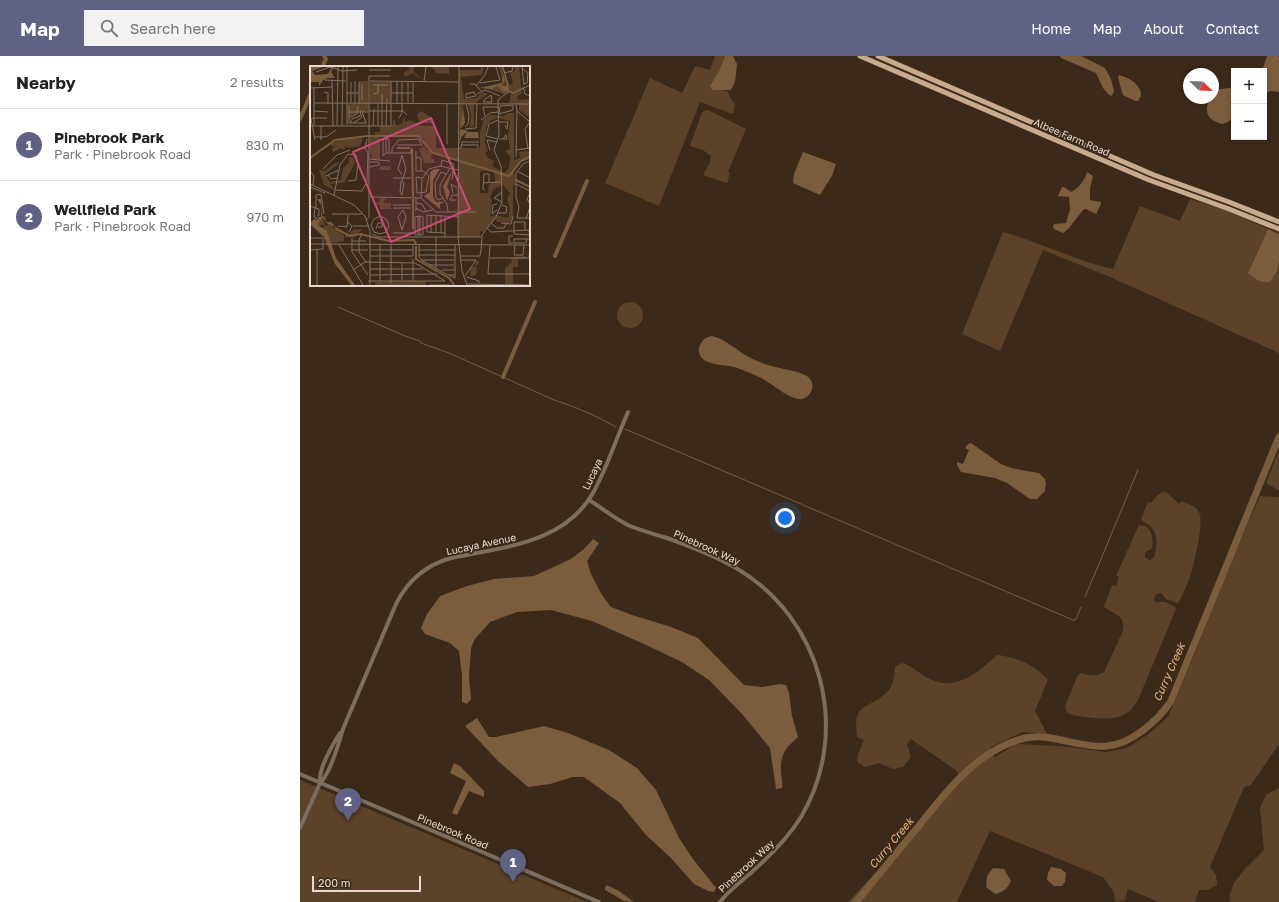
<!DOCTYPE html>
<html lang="en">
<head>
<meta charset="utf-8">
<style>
  body { margin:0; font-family:"Golos Text",sans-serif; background:#f2f2f2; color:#222 }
  .controls { position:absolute; right:12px; top:12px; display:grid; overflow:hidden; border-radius:0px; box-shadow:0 2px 6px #0003 }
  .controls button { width:36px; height:36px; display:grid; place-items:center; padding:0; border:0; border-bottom:1px solid #e0e0e0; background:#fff; color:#222; font:20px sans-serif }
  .compass { position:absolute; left:883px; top:12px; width:36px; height:36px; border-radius:50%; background:#fff; box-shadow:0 2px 6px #0003; rotate:113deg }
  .scale { position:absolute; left:12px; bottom:10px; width:109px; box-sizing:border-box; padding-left:4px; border:2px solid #e7dbd1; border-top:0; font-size:11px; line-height:14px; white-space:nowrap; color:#e7dbd1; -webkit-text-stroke:3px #3b2a1a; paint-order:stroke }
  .you { position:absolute; left:485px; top:462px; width:14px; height:14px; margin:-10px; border:3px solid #fff; border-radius:50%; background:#1a73e8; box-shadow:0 0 0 6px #1a73e833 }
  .badge { display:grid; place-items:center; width:26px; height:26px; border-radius:50%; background:#5f6284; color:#fff; font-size:13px; font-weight:700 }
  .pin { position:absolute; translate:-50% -33px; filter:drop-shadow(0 1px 2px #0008) }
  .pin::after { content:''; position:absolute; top:21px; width:14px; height:12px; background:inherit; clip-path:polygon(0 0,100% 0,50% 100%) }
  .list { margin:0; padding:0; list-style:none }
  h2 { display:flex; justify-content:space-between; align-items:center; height:52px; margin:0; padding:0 16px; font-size:17px }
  h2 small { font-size:13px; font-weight:400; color:#767676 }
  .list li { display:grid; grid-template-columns:26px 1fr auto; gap:12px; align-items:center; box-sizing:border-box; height:72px; padding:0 16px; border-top:1px solid #e0e0e0 }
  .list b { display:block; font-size:15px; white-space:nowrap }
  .list p { margin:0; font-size:13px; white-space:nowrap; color:#767676 }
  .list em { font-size:13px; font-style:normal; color:#767676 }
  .icon { flex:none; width:22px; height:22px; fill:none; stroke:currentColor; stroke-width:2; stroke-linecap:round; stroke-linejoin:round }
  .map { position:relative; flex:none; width:979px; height:846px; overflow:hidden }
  header { display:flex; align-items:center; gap:24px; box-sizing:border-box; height:56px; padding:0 20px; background:#5f6284; color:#fff }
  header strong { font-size:19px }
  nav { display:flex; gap:22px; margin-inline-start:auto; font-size:14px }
  .search { width:280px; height:36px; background:#f2f2f2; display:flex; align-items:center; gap:10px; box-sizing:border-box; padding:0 14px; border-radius:0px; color:#767676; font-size:15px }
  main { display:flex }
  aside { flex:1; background:#fff }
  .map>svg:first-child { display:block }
</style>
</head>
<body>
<header>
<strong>Map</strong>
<div class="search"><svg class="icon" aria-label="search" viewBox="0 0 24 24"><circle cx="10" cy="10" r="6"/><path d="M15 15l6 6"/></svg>Search here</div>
<nav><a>Home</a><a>Map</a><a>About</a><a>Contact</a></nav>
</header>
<main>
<aside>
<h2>Nearby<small>2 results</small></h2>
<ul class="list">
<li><span class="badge">1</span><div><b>Pinebrook Park</b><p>Park · Pinebrook Road</p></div><em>830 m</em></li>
<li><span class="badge">2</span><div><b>Wellfield Park</b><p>Park · Pinebrook Road</p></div><em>970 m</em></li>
</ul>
</aside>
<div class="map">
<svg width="979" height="846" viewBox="0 0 979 846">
  <rect width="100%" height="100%" fill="#3b2a1a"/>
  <path fill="#5c4228" d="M415 0H425L419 15 423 35H427L435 50 433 58 400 46 359 150 305 127 350 22 382 37 395 10 410 14Z
    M408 54 446 73 428 116 430 117 427 127 403 119 410 106 411 100 403 94 390 90 402 56Z
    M890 143 925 154 968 173 948 217 977 215 979 206V297L810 221 743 194 700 295 662 278 703 176 714 179 790 207 813 213 840 150 880 165Z
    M317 259a13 13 0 1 1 26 0a13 13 0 1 1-26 0Z
    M979 394V434H978L966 427Z
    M863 435 864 437 866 436 879 448 881 445C888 448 896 450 899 456 904 465 895 504 892 514 889 525 884 536 879 546L877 547 866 543 861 537 857 538 855 540 854 544 856 546H865L875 551 876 553 838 644C826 666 808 663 786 661 778 660 771 660 766 655L765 650 778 619 781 617C790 620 796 621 804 616L822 577C827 560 816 559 805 552L804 550 812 529 816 530 819 521 816 520 839 469C851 468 854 483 852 492 848 496 844 494 845 501L849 504C853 503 854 502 855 497 857 487 858 476 849 469 846 467 843 466 841 463L848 446 851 447 857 440Z
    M960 440 979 441V688L951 729 944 731 910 811 916 819 917 829 907 834H899L895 846H859L828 833 825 844 816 846 813 835 803 821 690 775 657 846H548L593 798 658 719 656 714 625 693 611 683 607 688 611 701 603 711 593 713 579 707 565 711 557 706 558 698 564 684 557 681C552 644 569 655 588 635 594 629 594 619 595 611L601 607C612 609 619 618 630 623 657 636 678 616 697 599 717 601 735 609 748 624L735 655 747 678 723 676 691 691 689 698 695 701 716 688 760 690 806 696 825 693 846 680 868 661 895 597 922 527Z
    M0 724 287 846H0Z
    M979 732V846H931L929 841 934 827 943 815 964 794 960 752 966 739Z"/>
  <path fill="#7b5c3d" d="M425 0H433L437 8 435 26 431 34H413L410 30 419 15Z
    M760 0H781L805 12 811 23 814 35 812 40 809 39 803 32 796 17 761 2Z
    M967 0H978L979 1V36L971 35 964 37V15H962Z
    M819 19C828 21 842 29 841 40L838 45H835L823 39 818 22Z
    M934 31V60L928 66 923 68C916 67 907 62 907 55 906 50 909 46 909 42H913V37L916 34Z
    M503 96 536 108 532 120 520 139 493 127 494 118Z
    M787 116 793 120 790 132V144L801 146V148L796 158 786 153 783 154 769 172 763 177 754 173 753 170 754 168 766 167 770 154 769 141 758 140 762 131H764L771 136C779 132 785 124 787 116Z
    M968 173 979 178V206L977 215 970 226C960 227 955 223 948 217Z
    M412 280C426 283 437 295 449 301 463 309 478 312 493 315 502 317 515 321 512 333 511 339 505 344 499 343 489 343 470 326 459 321 451 317 443 314 434 311 424 309 413 309 404 304 393 296 401 281 412 280Z
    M671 387 701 408 711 412 739 417 745 423 746 427 745 435 737 443H730L707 427 695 422 661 416 657 409V406L663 408 669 394 665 392 668 388Z
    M293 483 299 487 287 505 291 518 302 539 311 551 332 559 371 571 398 582 444 629 462 631 480 628 486 629 489 637 492 660 498 681C486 692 480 698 481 715 481 721 483 726 482 732L476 733 470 692 443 659 409 624 382 606 344 588 292 565 251 554 217 556 190 566 175 583 171 592 169 621 171 643 167 648 162 646V619L159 595 150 587 125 578 121 572 127 558 140 540 167 530 194 523 234 520 271 503 284 493Z
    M177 662 189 681H196L244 670 268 677 309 694 337 712 356 734 379 782 393 803 416 832 414 836 408 835 394 828 371 802 346 779 320 747 284 721H273L250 728 228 731 199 706 165 670Z
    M154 707 160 710 184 735V741L169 735 157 759 152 757 166 725 150 717Z
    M751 811 761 813 766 817 765 826 762 830H754L747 824 748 817Z
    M693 812 704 813 711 825C707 833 704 836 695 838L686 831 687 820Z
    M307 829 319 835 334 846 324 845 305 834V831Z"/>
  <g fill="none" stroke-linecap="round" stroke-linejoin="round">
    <path stroke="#7b5c3d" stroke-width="1" d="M38 251 105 280 120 285 121 287 149 297 254 344C276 351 297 360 316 371
      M325 373 773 564H775L776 563 781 551
      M785 541C803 499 820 457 838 414"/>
    <path stroke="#7b5c3d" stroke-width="4" d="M22 11 26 3 24 0
      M0 63 11 37
      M255 200 287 125
      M203 321 235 246"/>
    <path stroke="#7b5c3d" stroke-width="7" d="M556 846C577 821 597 796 618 771 642 741 668 706 705 689 714 685 724 681 734 681 743 680 752 682 761 684 794 691 813 697 842 675 853 667 863 657 871 645L979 381"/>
    <path stroke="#7b6d60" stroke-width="4" d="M289 444C302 452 315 463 330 470 343 475 357 479 370 483 392 491 416 500 436 512 522 562 552 675 501 761 488 782 471 799 453 815 442 825 429 834 420 846
      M0 718 299 846
      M20 727C18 713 33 688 40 677
      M0 772 20 727C30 718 39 687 43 673L96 548C108 524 126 509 151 502 202 491 264 488 293 437 307 412 316 383 328 356"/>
    <path stroke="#c8ab8f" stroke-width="5" d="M560 0 849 124 929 153 979 173
      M578 0 854 119 929 146 979 166"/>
  </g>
  <g text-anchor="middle" stroke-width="3.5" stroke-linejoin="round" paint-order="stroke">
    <g font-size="10" fill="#e7dbd1" stroke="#3b2a1a">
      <text transform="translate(772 81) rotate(23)" y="4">Albee Farm Road</text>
      <text transform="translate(292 418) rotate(-65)" y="4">Lucaya</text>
      <text transform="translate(181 488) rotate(-12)" y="4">Lucaya Avenue</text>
      <text transform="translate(407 491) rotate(24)" y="4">Pinebrook Way</text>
      <text transform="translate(153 775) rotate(23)" y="4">Pinebrook Road</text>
      <text transform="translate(446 810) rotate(-43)" y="4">Pinebrook Way</text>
    </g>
    <g font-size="11" font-style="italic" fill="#e9b682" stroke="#3b2a1a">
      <text transform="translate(869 616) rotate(-66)" y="4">Curry Creek</text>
      <text transform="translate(591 787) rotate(-50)" y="4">Curry Creek</text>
    </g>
  </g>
  <g transform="translate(10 10)">
    <rect width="220" height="220" fill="#3b2a1a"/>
    <path d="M99 1H104V6L112 14 102 7 96 11 93 7 99 4ZM122 1H142H139V8L126 7ZM171 1 174 2 172 9 151 11 154 33 166 32 173 26 178 28 164 38V59L159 63 161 49 158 37 153 39 155 57 149 59V4H170ZM189 1H193L199 19 203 18 200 6 205 5V1H209L212 27 207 31 209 34 220 33V52L209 44V39L199 37 201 27 194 28 175 22 193 16ZM49 15H58V45L48 46 39 51 37 38H49ZM60 16H81V37H60L59 28H62L60 27ZM112 45 123 53V57H110L107 48ZM198 47H204V94L210 92 209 86 220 85V92L211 96 204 106 206 119 203 120V149L200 157 188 156 185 153 173 166 170 165V171H148V95L122 87 121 93 123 92 125 97H114L109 83 115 80 116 83 119 84 113 73 108 70H84V64L83 70H65V66H70V60H82L84 53 86 59H89L93 56 94 49 95 56 100 54 112 60H126V82H170V66L174 53 179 49 194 50ZM187 52 200 55 198 69 200 83 195 85 200 90V94L199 102 194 107 182 100 184 95 178 92 175 86 178 85 175 76 176 61 180 55ZM177 104 184 106 185 115 179 119 178 127H170V105ZM193 119 200 127 197 133 200 143 198 152 185 149 180 151 182 135 180 131 184 123ZM39 71 53 73 50 80 37 82V79L34 84 31 82 23 86 22 83 27 79 23 81 20 78ZM60 71H70V100H81V104H70L69 93H62L59 80 64 79 59 77ZM39 91H43L45 97 34 117 20 118 25 124 14 119 9 104 15 105 25 97 31 96 15 108 20 116 31 114 33 102 39 97ZM70 132H76L73 137H81V143H70V139L64 138 70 135ZM13 151 15 160 21 157 25 164 27 162 38 169 43 164 52 163 44 171H35V168L28 165 34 169V175L21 177 17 166 13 163 14 159H8ZM216 190V193H208V201H203V217L218 219H158L195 218V202L202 196 201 191ZM166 195 170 196 166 200 167 208 161 211 160 202 165 200ZM116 215V219H66L64 216Z" fill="#5c4228" fill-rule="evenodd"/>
    <path d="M0 1H13L2 5 5 9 18 8 22 1 27 2H23L21 6 25 12H16V16L14 13 9 20V16H0ZM193 8 195 14 191 20H197L198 23 194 27 188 20 182 23 169 22 192 17ZM153 44 155 57 150 63 158 65 151 71 149 81 150 61ZM157 66H168L169 72H154ZM125 103H130L123 114V131L126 136H135L130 138V143L114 130 120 126V106ZM142 105 137 121 140 126 137 135 133 120ZM7 133H11L12 150 15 151 16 156H21L26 161 16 157 13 151 8 159 17 165 26 192 45 219H41L25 198 14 171 0 158 4 153 10 155 7 150V147L8 151H11V139Z" fill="#7b5c3d"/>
    <path fill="none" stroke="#7b5c3d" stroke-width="2" d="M87 82H100M102 82 103 131M0 92 25 74 57 70H108L123 87 199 110 211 95 220 91M206 114 220 121M25 162 40 170 50 168 79 175 104 174 106 178M103 163V133M106 180V193L139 212 144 219"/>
    <path fill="none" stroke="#807163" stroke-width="1" d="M149 1 148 171 152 205 157 219M193 1 198 19M212 1 214 19M212 2 218 7 217 17 214 18M59 4H81M6 6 20 1 32 5 47 4M194 7 202 5 203 1M59 10H80M16 14 36 15M22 14 23 60M45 15V38M60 15 148 16M114 15 116 1M41 16V37M49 16V38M170 17 190 14 186 1M52 18V34M160 18H165L171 25M63 19H78M166 20 175 9 178 1M213 21 215 28 220 30M0 22 22 21M198 25 203 27 220 19M14 26 18 27V38M164 26 166 30 156 32V28ZM36 27H49M81 27H103M63 28 68 27V19M167 28 175 24 190 30M181 29 182 36H173L175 33ZM4 37 220 38M87 38V16M98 38V16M103 38V16M206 38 207 45 220 56 215 63 218 83M203 39V44L189 48 190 40ZM39 40V57H56L53 48M4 45 18 46M59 45H93L97 49M38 46H58M175 50 173 41H188M4 52 1 53 5 74M4 52H17M39 52 47 48 48 40M89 52 92 47V16M171 54 180 47 188 46M188 54 179 58 176 70 188 73M188 56H198L197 63 195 59M40 57 42 53 50 50 51 44M43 57 51 52 54 44M27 59 28 1M32 59 33 1M37 59V1M0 60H81V16M4 60V22M11 60V74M63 60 64 43M68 60V38M72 60V28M76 60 77 32M155 61 158 58 159 49 156 38M155 63 166 62 167 38M5 71H16L26 64M189 73H197L196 69 193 73M137 78V38M151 79H168V82M148 82H151L152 76H169M48 83 55 82 57 73M180 84 177 74 187 76M206 84 220 82M106 85V105H113L119 110 116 126 107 127 106 111 112 112M76 87V73M82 87V82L89 74 108 73 112 79H87M92 89 96 103 92 115M92 89 88 103 92 109M73 90V73H79V87M73 90 76 87H101V83M106 91 111 92V105M206 91 207 45M59 93 80 95M220 95 213 98 206 107V131L209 141 207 152H220M131 100 132 94 144 98 142 114M59 101 69 99 68 96H60M13 103 27 89 40 84M0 105 4 110 3 119M207 105 220 112M18 109 21 113 28 112M16 110 29 104M83 112H101M38 115 46 114 48 97 46 89 38 88M91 115 94 117 92 129 90 127ZM173 117 190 116M0 118 44 139 55 150 60 165V219M206 118 220 125M0 121 15 127M25 124 52 125 57 115 58 87 55 82M175 124 173 123 174 108H179V116M0 126V219M143 127 141 118 147 122M220 127 217 133 220 138M24 129 30 99 38 88M60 131 111 132 126 146H166M106 132V145M111 132 112 113 119 103 130 100 148 104M133 132 129 134 126 132 125 117 131 106 136 108M146 134H140L142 129H148M192 136 184 132 192 126M106 137 112 138 116 145M83 139H101M0 140 9 143V150M5 142 4 151 9 154M6 142V129L11 128 14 148M83 142H101M106 142 113 146 123 144M93 144 96 151 92 164 88 151ZM187 144 182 148 183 139 187 138M138 146 137 138 130 128V119L140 102M188 147H196L197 141 192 139M22 148H52M121 149V167M126 149V167M131 149V167M70 150 64 153 61 159 64 166 70 168 76 166 79 160 77 154 71 150M108 150V169M110 150V169M135 151V171M216 153 220 141M56 154 59 151V10M38 156 42 160 39 166M181 157 187 162H194L196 158M191 157 201 158 203 150M28 160 37 161 38 149M43 160H58M177 162 181 166 220 164M66 163 68 157H72V161H68M215 164V156H204V168L220 169M219 164 220 179M52 167 49 174V186L56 196M83 167H101M135 167 117 166V149L148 151M62 168 69 171H171M109 169H105V151L110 150M109 169H113V151L110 150M203 170H199V177H203M42 172V186L58 209M217 173 216 177H204V173H219M42 175H56M1 178 220 179M109 178V191L113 195 138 209H145M29 179 53 219M180 179 178 208H220M205 179 204 189H213L214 179M0 184 13 183V172H0M7 184V219M41 184H58M60 184H103M109 184H145M171 185 172 169 186 151 192 136 191 100 184 84 189 69 188 34 198 26V18M109 189H145M60 190H103V178M151 190H170L171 184M180 192H220M219 192 220 179M112 194H145M151 194H166L155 210M119 199H144M126 202V171M60 203H113M43 204 55 196 105 197 135 215M132 204H145M60 209 127 208M139 209 145 212V179M157 211 169 215V217M58 215H135M70 215V178M92 215V197M103 215V193M81 217V178M157 218 219 219M119 219H140"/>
    <path fill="#cb4978" fill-opacity="0.15" stroke="#cb4978" stroke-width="2" d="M121 52 160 143 81 176 43 86Z"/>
    <rect width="220" height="220" fill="none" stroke="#e7dbd1" stroke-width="2"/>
  </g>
</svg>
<div class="controls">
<button>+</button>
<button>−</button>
</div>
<svg class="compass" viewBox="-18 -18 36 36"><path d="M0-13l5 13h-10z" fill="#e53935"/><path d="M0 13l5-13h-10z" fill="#767676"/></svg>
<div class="scale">200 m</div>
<div class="you"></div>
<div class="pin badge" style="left:213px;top:826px">1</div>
<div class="pin badge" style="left:48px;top:765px">2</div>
</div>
</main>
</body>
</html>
